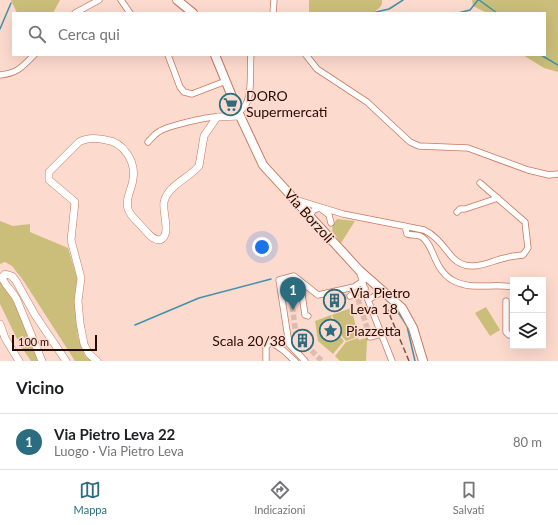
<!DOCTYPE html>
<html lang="it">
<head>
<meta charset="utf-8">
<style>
  body { margin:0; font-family:Lato,sans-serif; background:#f2f2f2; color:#202124 }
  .controls { position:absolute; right:12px; bottom:12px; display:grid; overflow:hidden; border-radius:0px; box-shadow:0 4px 16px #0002 }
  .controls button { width:36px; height:36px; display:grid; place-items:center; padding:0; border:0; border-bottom:1px solid #e0e0e0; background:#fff; color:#202124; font:20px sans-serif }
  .scale { position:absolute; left:12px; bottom:10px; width:85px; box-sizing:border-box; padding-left:4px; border:2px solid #270a02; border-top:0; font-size:11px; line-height:14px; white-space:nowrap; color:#270a02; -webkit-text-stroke:3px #fddace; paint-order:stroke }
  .you { position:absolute; left:262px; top:247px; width:14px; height:14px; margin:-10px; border:3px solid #fff; border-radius:50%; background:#1a73e8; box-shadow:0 0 0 6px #1a73e833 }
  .badge { display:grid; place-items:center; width:26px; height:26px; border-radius:50%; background:#2b6d7f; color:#fff; font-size:13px; font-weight:700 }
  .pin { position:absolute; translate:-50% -33px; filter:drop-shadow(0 1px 2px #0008) }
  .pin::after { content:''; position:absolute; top:21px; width:14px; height:12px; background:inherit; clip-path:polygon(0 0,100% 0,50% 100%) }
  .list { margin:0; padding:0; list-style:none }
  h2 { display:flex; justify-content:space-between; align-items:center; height:52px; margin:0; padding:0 16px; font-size:17px }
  h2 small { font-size:13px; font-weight:400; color:#757577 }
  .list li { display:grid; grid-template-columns:26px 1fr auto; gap:12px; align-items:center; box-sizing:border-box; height:56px; padding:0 16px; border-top:1px solid #e0e0e0 }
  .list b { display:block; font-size:15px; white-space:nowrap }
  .list p { margin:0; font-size:13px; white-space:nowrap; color:#757577 }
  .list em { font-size:13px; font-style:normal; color:#757577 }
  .icon { flex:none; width:22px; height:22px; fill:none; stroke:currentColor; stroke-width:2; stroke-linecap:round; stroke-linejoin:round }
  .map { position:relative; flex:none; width:558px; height:361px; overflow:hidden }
  .search { position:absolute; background:#fff; box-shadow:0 4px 16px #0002; left:12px; right:12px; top:12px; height:44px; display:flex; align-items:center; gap:10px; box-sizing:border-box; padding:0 14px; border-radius:0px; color:#757577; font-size:15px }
  .sheet { height:108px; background:#fff }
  nav { display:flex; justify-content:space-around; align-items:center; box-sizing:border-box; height:56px; border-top:1px solid #e0e0e0; background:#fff; font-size:11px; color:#757577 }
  nav a { display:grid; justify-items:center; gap:2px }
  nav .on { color:#2b6d7f }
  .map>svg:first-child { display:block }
</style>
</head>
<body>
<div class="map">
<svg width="558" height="361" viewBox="0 0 558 361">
  <rect width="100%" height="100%" fill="#fddace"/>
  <path fill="#cbbe7a" d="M11 0H60L53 13H17Z
    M309 0H382C383 7 377 10 372 13H309Z
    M472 0H558V72L544 68 523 55H545V13H487L473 6Z
    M337 219 355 221 341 243 332 231 333 224Z
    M0 221 13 226 30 224V232L68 248 77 278 76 303 78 337 85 356 92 361H75L23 280 12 266 5 262 0 264Z
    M0 279 17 307 39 361H31L20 345 0 304Z
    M486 307 500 330 490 336 475 313Z
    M351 308 357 330 360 336 346 341 340 334 342 331 341 325 335 322 332 315Z
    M331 315 333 324 325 327 324 335 330 338 338 334 344 341 333 354 318 341 315 321Z
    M370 337 367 341 366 361H340L335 356 346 342 358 338 359 340Z"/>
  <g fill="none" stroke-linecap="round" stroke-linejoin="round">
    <path stroke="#3f92a9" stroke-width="1.5" d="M479 0 497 13
      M372 13 389 9 403 0
      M458 13 470 10 478 0
      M0 29 11 3
      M541 55 558 65
      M394 306 407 326 415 361
      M135 325 199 298 271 279"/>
    <path stroke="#ddbbaf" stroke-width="5.5" stroke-dasharray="5.5 3" stroke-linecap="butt" d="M289 281 296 335 322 361
      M358 299 370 337
      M333 300 350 296"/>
    <defs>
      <path id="minor" d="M121 0 130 13
        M75 13 99 0
        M273 13 274 0
        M168 55 180 87 184 92 192 94 226 81
        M306 55 317 69 367 102 410 142 419 146 468 148 528 170 549 175 558 174
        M0 75C18 73 22 67 34 55
        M238 112C255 105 249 71 251 55
        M148 142C151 139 154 135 157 133 165 126 207 117 217 117
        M294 199 343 214 424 230C437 236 444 248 453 258 469 274 487 262 505 258 511 256 517 256 523 255L528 248 525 222 480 183
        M457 212 460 209H465L498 198
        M309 216 314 210 320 208 329 215 331 223
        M405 226 407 234C412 236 417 234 422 237 434 245 433 268 452 280 472 291 492 283 513 287
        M359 270 368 300 392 361
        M300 281 305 315 308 316
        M350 296 365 288
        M368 300 383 291
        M506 301V332L509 335H513
        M370 337 381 334
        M266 361V346L271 342 283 350 295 361
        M305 361 289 344 279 280 294 276 318 295 354 287 363 281"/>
      <path id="tertiary" d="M0 324 5 338 19 361
        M42 361 17 300C13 291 5 286 2 277L5 274 12 276 16 281 35 315 66 361
        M97 361 89 354 84 344 80 323 78 301 81 278 71 240 75 202 49 180V172L79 142C88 137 97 138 106 140 123 142 136 161 133 179 132 189 125 198 128 209 130 216 138 222 143 228 148 233 152 240 160 240 172 235 162 213 164 202 168 185 188 179 199 166L204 136 217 117 240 116"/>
      <path id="secondary" d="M177 0 193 13
        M215 55 240 116 263 165 359 270 402 308 413 328 423 361"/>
    </defs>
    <use href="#minor" stroke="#c8795e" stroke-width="7"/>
    <use href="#tertiary" stroke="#c8795e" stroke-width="8"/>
    <use href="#secondary" stroke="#c8795e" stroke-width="10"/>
    <use href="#minor" stroke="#fff" stroke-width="5.5"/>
    <use href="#tertiary" stroke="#fff" stroke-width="7"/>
    <use href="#secondary" stroke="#fff" stroke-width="8"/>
    <path stroke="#75554c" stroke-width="1.5" stroke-dasharray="6 3" stroke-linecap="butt" d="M386 306 409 361"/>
  </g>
  <defs>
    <symbol id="supermarket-ring" viewBox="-11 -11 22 22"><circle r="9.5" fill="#fddace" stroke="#2b6d7f" stroke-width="1.5"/><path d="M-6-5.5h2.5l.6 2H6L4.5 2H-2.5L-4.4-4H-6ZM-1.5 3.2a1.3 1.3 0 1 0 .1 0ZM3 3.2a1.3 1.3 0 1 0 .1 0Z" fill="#2b6d7f"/></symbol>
    <symbol id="building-ring" viewBox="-11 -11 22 22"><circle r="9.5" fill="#fddace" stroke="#2b6d7f" stroke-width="1.5"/><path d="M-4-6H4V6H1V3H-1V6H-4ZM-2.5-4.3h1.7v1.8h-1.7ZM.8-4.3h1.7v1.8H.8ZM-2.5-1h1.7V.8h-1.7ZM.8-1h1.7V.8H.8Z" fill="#2b6d7f"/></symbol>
    <symbol id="sight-ring" viewBox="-11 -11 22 22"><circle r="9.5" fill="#fddace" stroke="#2b6d7f" stroke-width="1.5"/><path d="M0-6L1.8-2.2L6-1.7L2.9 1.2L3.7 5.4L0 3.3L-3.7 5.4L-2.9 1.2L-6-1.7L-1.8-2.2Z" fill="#2b6d7f"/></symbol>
  </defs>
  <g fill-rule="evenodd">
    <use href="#supermarket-ring" x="218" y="92" width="25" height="25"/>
    <use href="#building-ring" x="322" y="288" width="25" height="25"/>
    <use href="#sight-ring" x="318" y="318" width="25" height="25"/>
    <use href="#building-ring" x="290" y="328" width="25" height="25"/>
  </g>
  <g text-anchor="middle" stroke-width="3" stroke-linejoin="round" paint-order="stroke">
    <g font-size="14" fill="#270a02" stroke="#fddace" text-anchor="start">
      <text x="246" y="101">DORO<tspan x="246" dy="16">Supermercati</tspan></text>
      <text x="350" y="298">Via Pietro<tspan x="350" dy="16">Leva 18</tspan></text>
      <text x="346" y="336">Piazzetta</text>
      <text x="286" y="346" text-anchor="end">Scala 20/38</text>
    </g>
    <g font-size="14" fill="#270a02" stroke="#fddace">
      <text transform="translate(309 216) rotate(48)" y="5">Via Borzoli</text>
    </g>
  </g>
</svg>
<div class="controls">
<button><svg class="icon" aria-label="locate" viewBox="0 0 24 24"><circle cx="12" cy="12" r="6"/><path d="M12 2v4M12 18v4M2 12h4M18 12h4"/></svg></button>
<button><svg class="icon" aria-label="layers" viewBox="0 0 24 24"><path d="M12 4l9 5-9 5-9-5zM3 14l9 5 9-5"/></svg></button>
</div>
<div class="scale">100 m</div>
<div class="you"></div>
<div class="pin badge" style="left:293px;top:310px">1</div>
<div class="search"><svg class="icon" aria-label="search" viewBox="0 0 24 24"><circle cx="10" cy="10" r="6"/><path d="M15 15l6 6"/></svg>Cerca qui</div>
</div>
<section class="sheet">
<h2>Vicino<small></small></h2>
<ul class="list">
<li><span class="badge">1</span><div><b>Via Pietro Leva 22</b><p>Luogo · Via Pietro Leva</p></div><em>80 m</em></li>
</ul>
</section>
<nav>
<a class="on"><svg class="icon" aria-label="map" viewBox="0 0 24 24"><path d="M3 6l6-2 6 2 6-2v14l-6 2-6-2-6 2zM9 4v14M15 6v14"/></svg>Mappa</a>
<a><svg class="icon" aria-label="directions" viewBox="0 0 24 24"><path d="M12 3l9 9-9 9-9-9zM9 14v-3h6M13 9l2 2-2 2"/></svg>Indicazioni</a>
<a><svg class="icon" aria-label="saved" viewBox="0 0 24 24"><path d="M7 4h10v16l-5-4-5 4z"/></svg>Salvati</a>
</nav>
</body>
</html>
